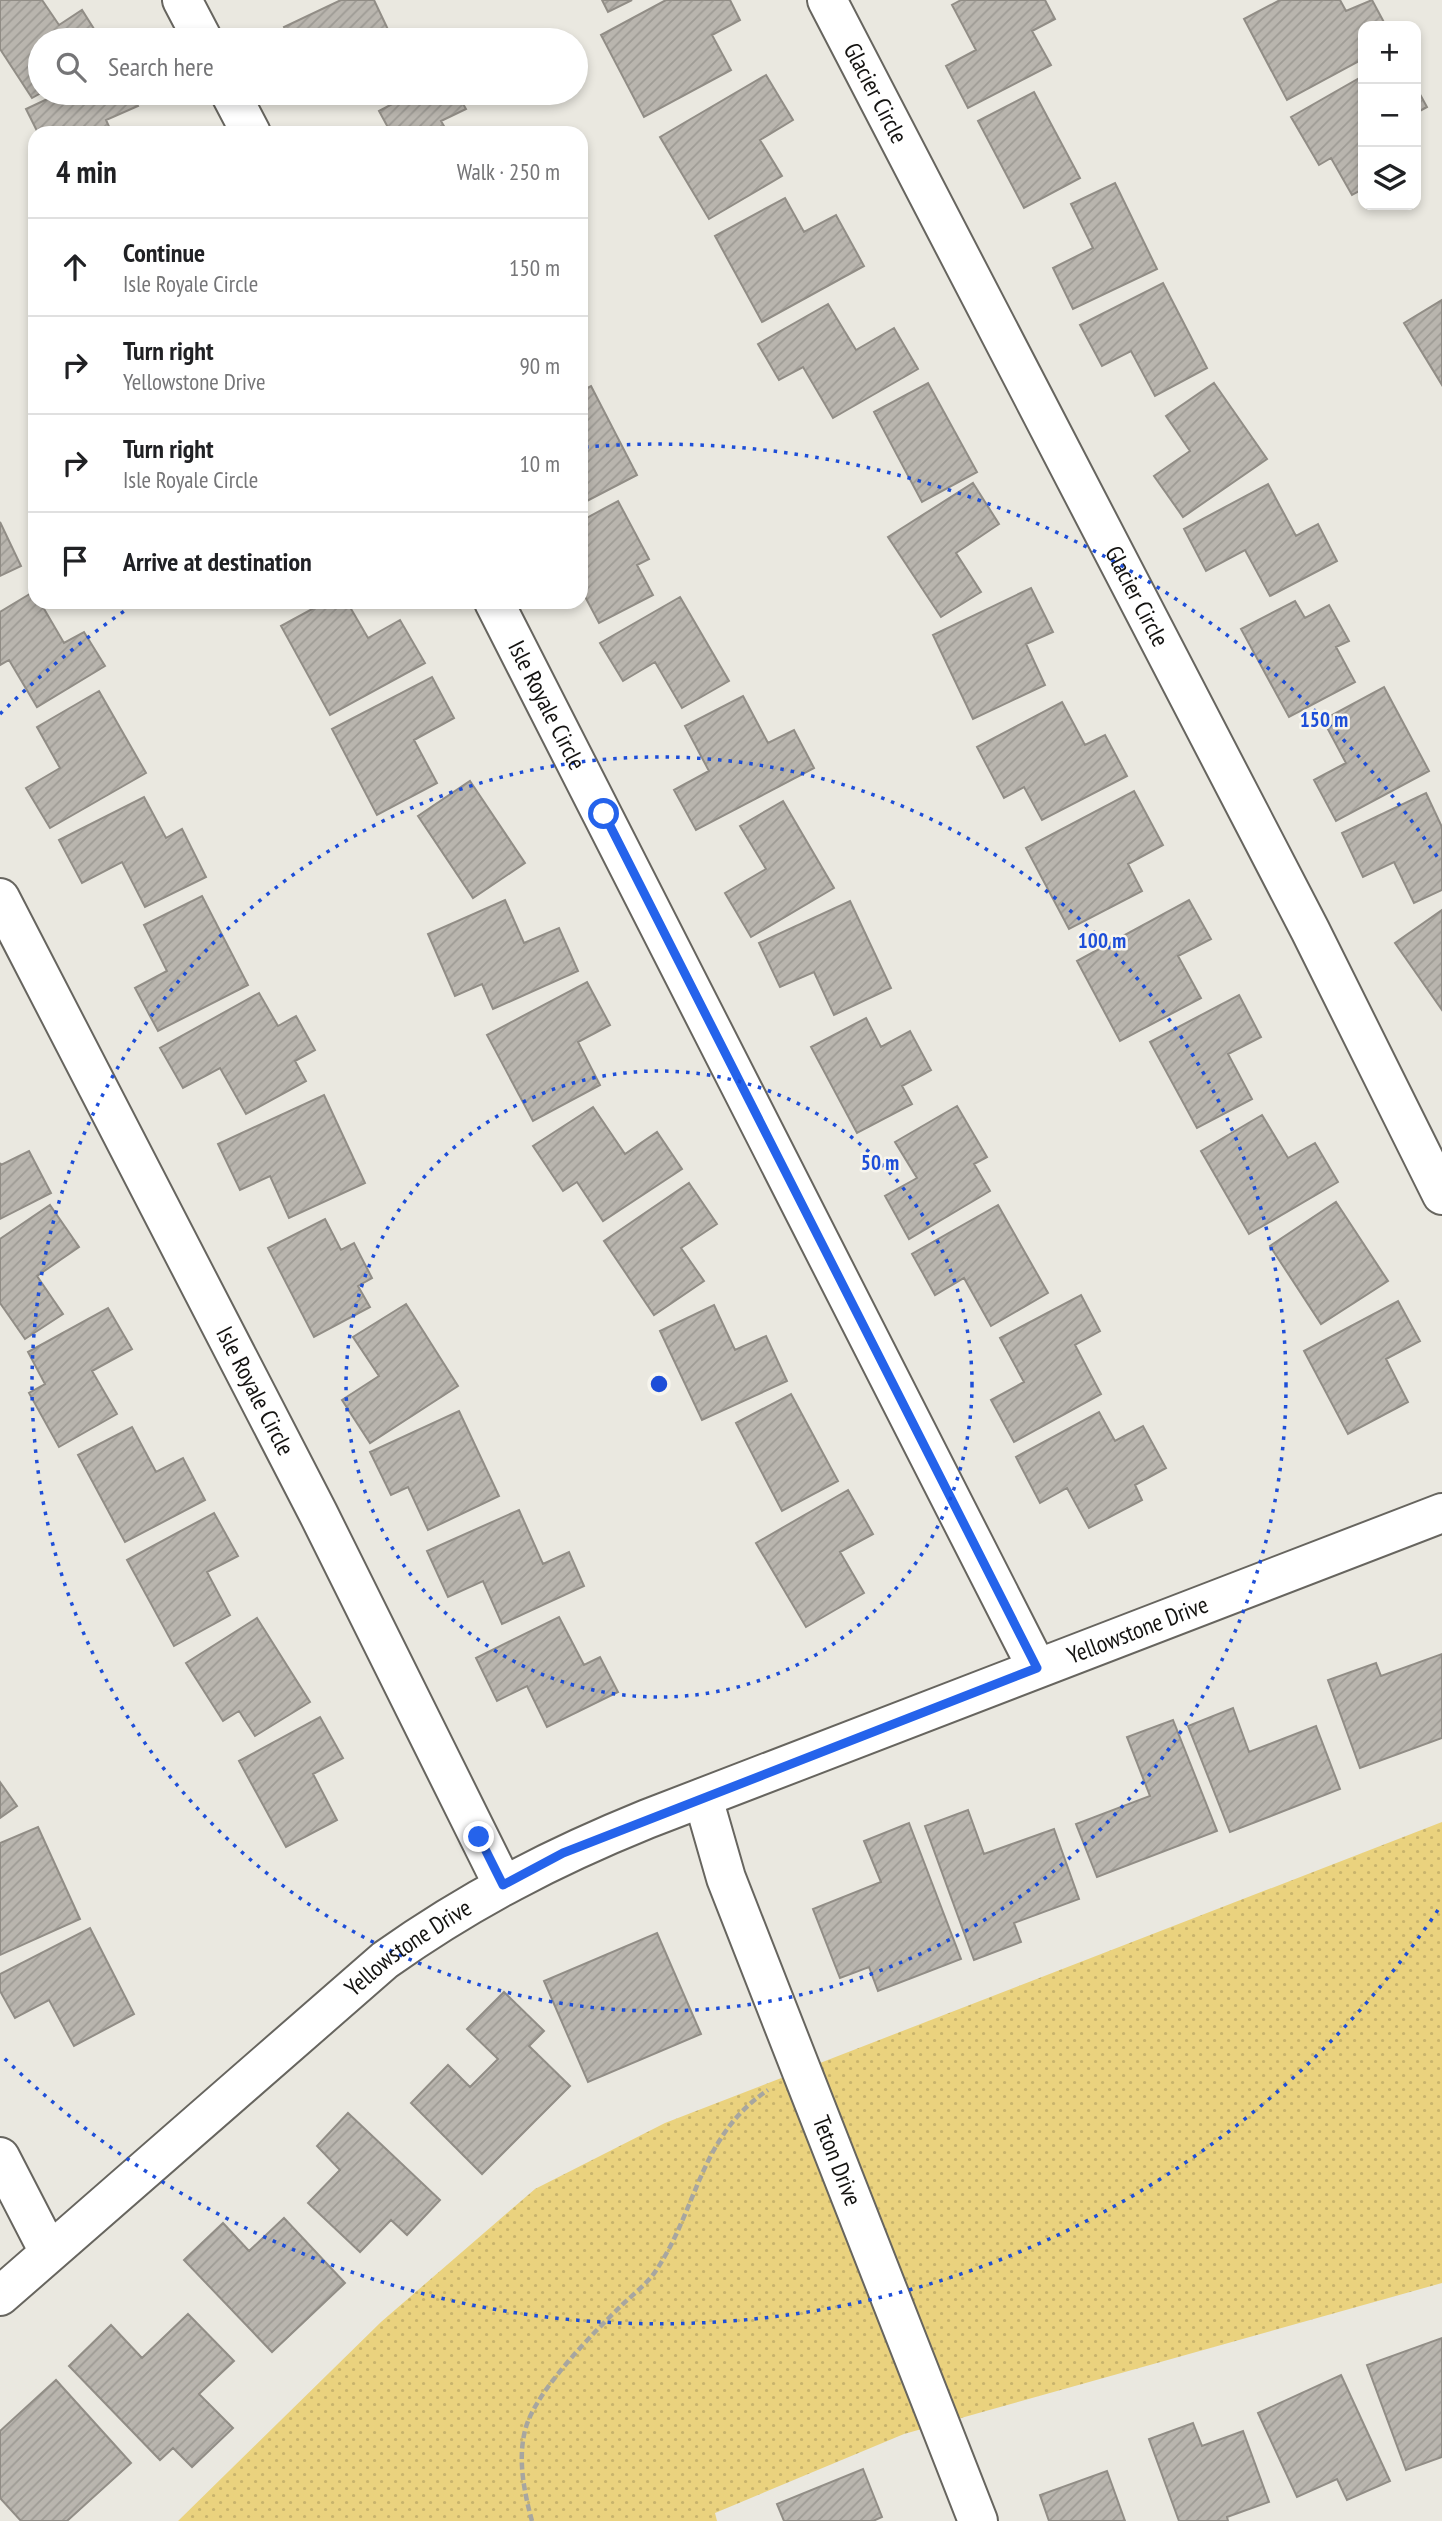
<!DOCTYPE html>
<html lang="en">
<head>
<meta charset="utf-8">
<style>
  body { margin:0; font-family:"PT Sans Narrow",sans-serif; background:#f2f2f2; color:#202124 }
  .controls { position:absolute; right:21px; top:21px; display:grid; overflow:hidden; border-radius:14px; box-shadow:0 4px 10px #0003 }
  .controls button { width:63px; height:63px; display:grid; place-items:center; padding:0; border:0; border-bottom:2px solid #e0e0e0; background:#fff; color:#202124; font:35px sans-serif }
  .stop { position:absolute; width:21px; height:21px; margin:-16px; border:5px solid #2563eb; border-radius:50%; background:#fff }
  .stop.end { background:#2563eb; border-color:#fff; box-shadow:0 2px 7px #0008 }
  .list { margin:0; padding:0; list-style:none }
  h2 { display:flex; justify-content:space-between; align-items:center; height:91px; margin:0; padding:0 28px; font-size:30px }
  h2 small { font-size:23px; font-weight:400; color:#757577 }
  .list li { display:grid; grid-template-columns:46px 1fr auto; gap:21px; align-items:center; box-sizing:border-box; height:98px; padding:0 28px; border-top:2px solid #e0e0e0 }
  .list b { display:block; font-size:26px; white-space:nowrap }
  .list p { margin:0; font-size:23px; white-space:nowrap; color:#757577 }
  .list em { font-size:23px; font-style:normal; color:#757577 }
  .icon { flex:none; width:38px; height:38px; fill:none; stroke:currentColor; stroke-width:2; stroke-linecap:round; stroke-linejoin:round }
  .map { position:relative; flex:none; width:1442px; height:2521px; overflow:hidden }
  .search { position:absolute; background:#fff; box-shadow:0 4px 10px #0003; left:28px; top:28px; width:560px; height:77px; display:flex; align-items:center; gap:18px; box-sizing:border-box; padding:0 24px; border-radius:38px; color:#757577; font-size:26px }
  .panel { position:absolute; background:#fff; box-shadow:0 4px 10px #0003; left:28px; top:126px; width:560px; height:483px; border-radius:21px }
  .map>svg:first-child { display:block }
</style>
</head>
<body>
<div class="map">
<svg width="1442" height="2521" viewBox="0 0 1442 2521">
  <defs>
    <pattern id="grass-dots" width="8" height="8" patternUnits="userSpaceOnUse" patternTransform="scale(1.75)"><rect width="8" height="8" fill="#ead27e"/><path d="M2 2h.1M6 6h.1" fill="none" stroke="#c8b36c" stroke-width="1.8" stroke-linecap="round"/></pattern>
    <pattern id="building-hatch" width="6" height="6" patternUnits="userSpaceOnUse" patternTransform="scale(1.75)"><rect width="6" height="6" fill="#b9b5ae"/><path d="M-1 1l2-2M0 6l6-6M5 7l2-2" fill="none" stroke="#9e9b95"/></pattern>
  </defs>
  <rect width="100%" height="100%" fill="#eae8e0"/>
  <path fill="url(#grass-dots)" d="M1442 1822V2283L904 2434 715 2513 717 2521H178L381 2322 535 2189 665 2123Z"/>
  <path fill="url(#building-hatch)" stroke="#918d86" stroke-width="2" d="M0 0H42L59 25 82 10 101 40H40L41 93 32 98 0 49Z
    M341 0H374L393 40H290L284 27Z
    M602 0H632L608 12Z
    M666 0H730L740 20 712 35 731 70 644 117 601 35Z
    M961 0H1045L1055 19 1032 31 1051 65 968 108 946 66 976 50 952 5Z
    M1280 0H1340L1346 11 1372 0 1386 26H1363V59L1287 100 1244 19Z
    M766 75 793 120 760 140 782 176 709 219 660 137Z
    M1363 76V189L1352 195 1331 158 1319 165 1291 117Z
    M1416 87 1427 107 1416 113Z
    M1034 92 1080 178 1024 208 978 121Z
    M60 93H131L138 106 106 120 112 133H38L26 109Z
    M413 93H457L466 109 441 121 448 133H391L379 111Z
    M1115 183 1157 269 1073 309 1053 268 1093 248 1071 204Z
    M785 198 804 232 836 215 864 266 762 322 715 236Z
    M1163 283 1207 368 1155 396 1131 351 1102 366 1080 325Z
    M1442 300V385L1404 323Z
    M828 304 856 350 894 328 918 369 833 418 803 367 779 380 758 344Z
    M928 383 977 472 922 502 874 412Z
    M1214 383 1267 459 1183 517 1154 476 1190 451 1166 416Z
    M591 386 637 475 581 504V391Z
    M973 483 999 524 956 553 981 592 941 617 888 537Z
    M1268 484 1296 536 1318 524 1337 561 1270 596 1245 550 1206 571 1184 529Z
    M618 501 649 559 637 565 653 595 599 623 581 589V521Z
    M0 522 21 566 0 576Z
    M1031 588 1053 632 1026 644 1045 685 973 719 933 635Z
    M33 592 35 602H40L64 643 84 632 105 666 37 707 9 660 0 665V612Z
    M680 597 729 681 682 708 655 662 623 681 600 643Z
    M1295 601 1305 618 1329 605 1349 641 1336 647 1355 682 1289 717 1241 629Z
    M325 602H347L368 638 400 620 425 663 330 715 281 626Z
    M432 677 454 718 414 740 437 783 377 815 332 729Z
    M1384 687 1429 771 1336 821 1314 780 1346 763 1323 720Z
    M99 691 146 773 50 828 26 788 60 768 37 727Z
    M743 696 768 743 794 730 814 768 696 830 674 790 709 771 685 726Z
    M1062 702 1085 745 1105 735 1127 776 1042 820 1024 787 1004 798 977 747Z
    M470 781 525 863 473 898 418 816Z
    M1134 791 1163 845 1128 864 1142 891 1069 929 1026 848Z
    M1426 793 1442 827V890L1414 903 1394 862 1363 877 1342 833Z
    M144 797 166 838 182 829 206 877 145 907 122 862 82 883 59 840Z
    M783 801 834 888 751 937 725 893 766 869 740 826Z
    M202 896 248 985 158 1031 135 988 167 971 144 925Z
    M505 900 524 943 559 928 578 971 493 1009 482 984 455 996 428 934Z
    M1189 900 1211 939 1178 956 1201 998 1120 1041 1077 961Z
    M850 901 891 988 834 1015 814 972 780 987 759 943Z
    M1442 910V1010L1395 943Z
    M587 982 610 1025 578 1042 600 1085 533 1121 487 1035Z
    M259 993 278 1026 296 1016 315 1050 295 1061 306 1081 246 1114 220 1068 183 1088 160 1048Z
    M1239 995 1261 1037 1228 1054 1252 1099 1197 1128 1150 1042Z
    M866 1018 881 1047 910 1031 931 1070 902 1086 912 1104 857 1133 811 1047Z
    M324 1095 365 1183 289 1218 270 1176 240 1190 218 1144Z
    M957 1106 987 1157 974 1164 990 1191 909 1239 885 1196 917 1178 895 1142Z
    M593 1107 625 1154 657 1132 682 1169 603 1221 577 1182 563 1191 533 1146Z
    M1262 1115 1288 1158 1315 1143 1338 1182 1249 1234 1201 1151Z
    M29 1151 51 1193 0 1219V1163L1 1165Z
    M689 1183 717 1224 681 1248 704 1281 654 1315 604 1241Z
    M1336 1202 1388 1281 1321 1324 1270 1246Z
    M50 1205 79 1247 37 1276 63 1314 25 1339 0 1303V1239Z
    M998 1205 1048 1293 991 1326 964 1278 935 1295 912 1254Z
    M325 1219 341 1250 354 1243 372 1278 358 1286 370 1307 314 1337 268 1248Z
    M1081 1295 1100 1331 1075 1345 1101 1394 1014 1442 991 1400 1024 1382 1000 1338Z
    M1398 1301 1420 1341 1386 1359 1408 1402 1348 1434 1304 1351Z
    M406 1304 458 1386 370 1443 342 1400 379 1376 353 1337Z
    M714 1305 735 1350 766 1336 787 1381 702 1420 660 1331Z
    M108 1308 132 1349 92 1371 117 1414 59 1447 29 1393 45 1384 28 1352Z
    M791 1394 838 1481 782 1511 736 1423Z
    M459 1411 499 1496 428 1530 408 1487 391 1495 370 1452Z
    M1099 1412 1115 1441 1143 1426 1166 1468 1135 1485 1142 1500 1089 1528 1067 1488 1040 1503 1016 1457Z
    M132 1427 156 1472 183 1458 205 1500 125 1542 78 1455Z
    M848 1490 873 1534 840 1552 864 1593 806 1627 756 1543Z
    M519 1510 543 1564 569 1552 584 1586 502 1624 483 1581 448 1597 427 1551Z
    M214 1513 238 1556 207 1572 230 1615 174 1646 127 1560Z
    M559 1617 584 1665 600 1657 618 1692 547 1727 527 1686 497 1701 476 1658Z
    M257 1618 310 1702 255 1736 239 1711 223 1721 186 1663Z
    M1442 1654V1738L1360 1768 1328 1680 1376 1663 1381 1676Z
    M1233 1708 1249 1752 1316 1726 1340 1789 1230 1832 1188 1726Z
    M320 1717 343 1758 313 1774 337 1820 286 1847 239 1761Z
    M1173 1720 1217 1831 1097 1877 1076 1824 1150 1796 1127 1737Z
    M0 1782 17 1806 0 1818Z
    M968 1810 984 1854 1054 1829 1079 1899 1014 1923 1021 1942 974 1960 925 1826Z
    M909 1823 961 1959 878 1991 869 1967 840 1978 813 1909 881 1882 864 1841Z
    M38 1827 80 1919 0 1955V1843Z
    M90 1928 134 2014 74 2046 49 2000 15 2018 0 1991V1974Z
    M657 1933 701 2034 588 2082 544 1981Z
    M504 1992 544 2031 529 2046 570 2086 482 2174 411 2103 448 2065 470 2087 498 2059 467 2029Z
    M348 2113 440 2200 407 2235 391 2220 360 2252 308 2203 340 2170 317 2146Z
    M284 2218 345 2283 272 2352 184 2260 223 2223 249 2251Z
    M188 2314 234 2361 199 2394 233 2428 192 2467 173 2448 160 2460 69 2366 111 2325 142 2358Z
    M1442 2338V2457L1406 2470 1367 2365Z
    M1341 2375 1390 2481 1347 2500 1337 2479 1297 2497 1258 2413Z
    M56 2380 131 2463 67 2521H21L0 2498V2431Z
    M1193 2423 1202 2446 1243 2431 1269 2502 1227 2517 1228 2521H1179L1149 2439Z
    M863 2469 882 2517 873 2521H784L777 2504Z
    M1107 2471 1125 2521H1049L1040 2495Z"/>
  <g fill="none" stroke-linecap="round" stroke-linejoin="round">
    <defs>
      <g id="minor">
        <path d="M182 0 203 40"/>
        <path id="s1" d="M827 0 1310 930 1442 1195"/>
        <path d="M230 93 251 133"/>
        <path id="s2" d="M494 602 1037 1668"/>
        <path id="s3" d="M0 898 318 1513 503 1885"/>
        <path id="s4" d="M703 1798 726 1878 978 2521"/>
        <path d="M0 2157 49 2252"/>
        <path id="s5" d="M0 2296 385 1960C470 1900 551 1858 647 1819L1442 1513"/>
      </g>
    </defs>
    <use href="#minor" stroke="#67655f" stroke-width="42"/>
    <path stroke="#a7a6a0" stroke-width="4.5" stroke-dasharray="7 3.5" stroke-linecap="butt" d="M532 2521C524 2492 517 2457 526 2427 537 2390 593 2333 621 2306 632 2295 646 2285 655 2272 698 2209 699 2136 768 2090"/>
    <use href="#minor" stroke="#fff" stroke-width="38"/>
  </g>
  <g fill="none" stroke-linecap="round" stroke-linejoin="round">
    <path stroke="#2563eb" stroke-width="9" d="M479 1837 503 1885 563 1853 1037 1668 604 814"/>
  </g>
  <g fill="none" stroke="#1d4ed8" stroke-width="3.5" stroke-dasharray="3.5 7">
    <circle cx="659" cy="1384" r="313"/>
    <circle cx="659" cy="1384" r="627"/>
    <path d="M1438 1910A940 940 0 0 1 0 2054M0 714A940 940 0 0 1 133 605M585 447A940 940 0 0 1 1438 858"/>
  </g>
  <g text-anchor="middle" stroke-width="5" stroke-linejoin="round" paint-order="stroke">
    <g font-size="24" fill="#141311" stroke="#f7f5ed">
      <text dy="8" stroke="none"><textPath href="#s1" startOffset="105">Glacier Circle</textPath></text>
      <text dy="8" stroke="none"><textPath href="#s1" startOffset="672">Glacier Circle</textPath></text>
      <text dy="8" stroke="none"><textPath href="#s2" startOffset="116">Isle Royale Circle</textPath></text>
      <text dy="8" stroke="none"><textPath href="#s3" startOffset="555">Isle Royale Circle</textPath></text>
      <text dy="8" stroke="none"><textPath href="#s5" startOffset="1335">Yellowstone Drive</textPath></text>
      <text dy="8" stroke="none"><textPath href="#s5" startOffset="537">Yellowstone Drive</textPath></text>
      <text dy="8" stroke="none"><textPath href="#s4" startOffset="387">Teton Drive</textPath></text>
    </g>
  </g>
  <circle cx="659" cy="1384" r="10" fill="#1d4ed8" stroke="#f7f5ed" stroke-width="3.5"/>
  <g font-size="21" text-anchor="middle" font-weight="bold" fill="#1d4ed8" stroke="#f7f5ed" stroke-width="5" stroke-linejoin="round" paint-order="stroke">
    <text x="1324" y="727">150 m</text>
    <text x="1102" y="948">100 m</text>
    <text x="880" y="1170">50 m</text>
  </g>
</svg>
<div class="controls">
<button>+</button>
<button>−</button>
<button><svg class="icon" aria-label="layers" viewBox="0 0 24 24"><path d="M12 4l9 5-9 5-9-5zM3 14l9 5 9-5"/></svg></button>
</div>
<div class="stop" style="left:604px;top:814px"></div>
<div class="stop end" style="left:479px;top:1837px"></div>
<div class="search"><svg class="icon" aria-label="search" viewBox="0 0 24 24"><circle cx="10" cy="10" r="6"/><path d="M15 15l6 6"/></svg>Search here</div>
<section class="panel">
<h2>4 min<small>Walk · 250 m</small></h2>
<ul class="list">
<li><svg class="icon" aria-label="ahead" viewBox="0 0 24 24"><path d="M12 20V5M6 11l6-6 6 6"/></svg><div><b>Continue</b><p>Isle Royale Circle</p></div><em>150 m</em></li>
<li><svg class="icon" aria-label="right" viewBox="0 0 24 24"><path d="M7 20v-9h11M14 6l5 5-5 5"/></svg><div><b>Turn right</b><p>Yellowstone Drive</p></div><em>90 m</em></li>
<li><svg class="icon" aria-label="right" viewBox="0 0 24 24"><path d="M7 20v-9h11M14 6l5 5-5 5"/></svg><div><b>Turn right</b><p>Isle Royale Circle</p></div><em>10 m</em></li>
<li><svg class="icon" aria-label="arrive" viewBox="0 0 24 24"><path d="M6 21V4h12l-3 4 3 4H6"/></svg><div><b>Arrive at destination</b></div></li>
</ul>
</section>
</div>
</body>
</html>
